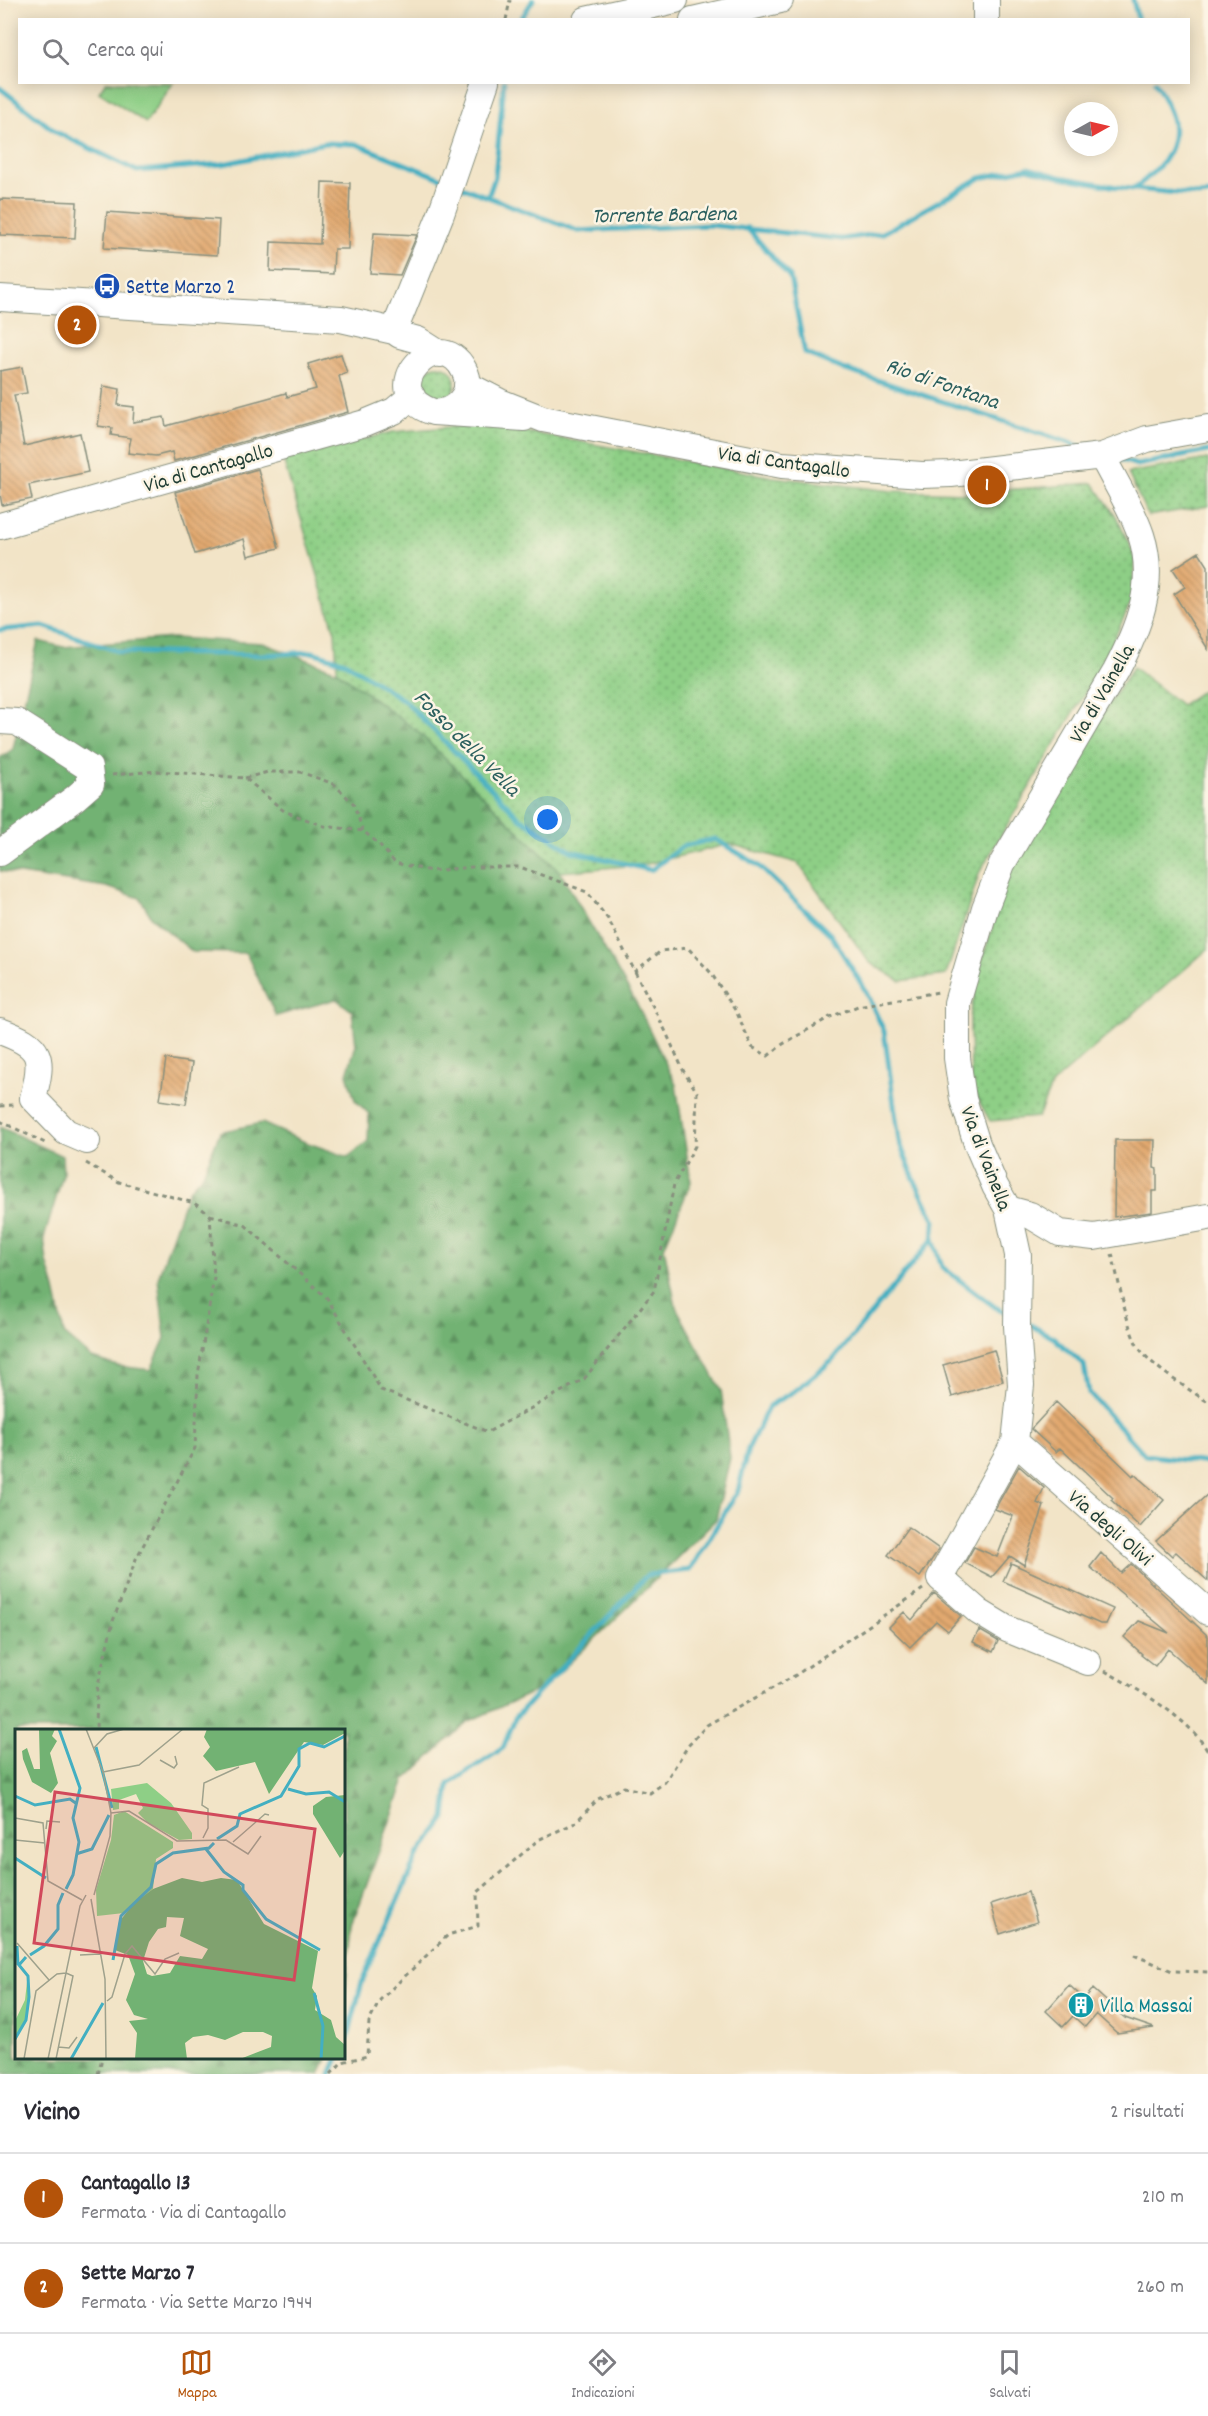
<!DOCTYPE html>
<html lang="it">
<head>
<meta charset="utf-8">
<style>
  body { margin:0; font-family:Dekko,sans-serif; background:#f2f2f3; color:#2b2b33 }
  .compass { position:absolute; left:1064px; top:102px; width:54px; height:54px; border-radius:50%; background:#fff; box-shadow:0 3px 15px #0003; rotate:82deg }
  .you { position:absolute; left:548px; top:820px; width:21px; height:21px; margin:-15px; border:4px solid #fff; border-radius:50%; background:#1a73e8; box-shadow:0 0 0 9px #1a73e833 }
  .badge { display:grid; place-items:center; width:39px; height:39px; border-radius:50%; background:#b45309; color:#fff; font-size:20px; font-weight:700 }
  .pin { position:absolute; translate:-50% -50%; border:3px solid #fff; box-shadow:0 2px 6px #0006 }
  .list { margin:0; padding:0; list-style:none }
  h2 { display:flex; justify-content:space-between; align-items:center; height:78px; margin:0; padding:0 24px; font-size:26px }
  h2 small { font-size:20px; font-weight:400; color:#7c7c81 }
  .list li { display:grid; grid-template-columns:39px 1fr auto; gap:18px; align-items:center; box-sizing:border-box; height:90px; padding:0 24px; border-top:2px solid #e1e1e2 }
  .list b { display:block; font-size:22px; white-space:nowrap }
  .list p { margin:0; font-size:20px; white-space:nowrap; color:#7c7c81 }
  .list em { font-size:20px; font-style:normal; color:#7c7c81 }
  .icon { flex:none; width:33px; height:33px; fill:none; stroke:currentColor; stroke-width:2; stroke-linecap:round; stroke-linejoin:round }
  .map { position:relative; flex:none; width:1208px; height:2074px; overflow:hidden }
  .search { position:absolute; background:#fff; box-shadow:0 3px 15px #0003; left:18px; right:18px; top:18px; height:66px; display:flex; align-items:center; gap:15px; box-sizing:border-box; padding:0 21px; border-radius:0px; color:#7c7c81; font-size:22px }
  .sheet { height:258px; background:#fff }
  nav { display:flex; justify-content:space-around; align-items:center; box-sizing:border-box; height:84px; border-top:2px solid #e1e1e2; background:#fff; font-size:16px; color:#7c7c81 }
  nav a { display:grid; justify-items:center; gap:3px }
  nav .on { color:#b45309 }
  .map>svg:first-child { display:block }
</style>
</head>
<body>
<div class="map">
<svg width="1208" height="2074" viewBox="0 0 1208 2074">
  <defs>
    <pattern id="green-dots" width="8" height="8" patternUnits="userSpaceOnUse" patternTransform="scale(1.5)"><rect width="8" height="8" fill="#8ecf86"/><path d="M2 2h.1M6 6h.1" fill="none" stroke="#73a96e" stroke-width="1.8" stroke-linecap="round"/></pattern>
    <pattern id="forest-firs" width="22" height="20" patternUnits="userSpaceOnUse" patternTransform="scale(1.5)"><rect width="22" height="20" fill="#72b273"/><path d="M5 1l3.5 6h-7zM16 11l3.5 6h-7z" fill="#5d925f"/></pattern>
    <pattern id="building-back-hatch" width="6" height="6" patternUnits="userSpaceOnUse" patternTransform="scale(1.5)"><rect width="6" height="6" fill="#e2a96f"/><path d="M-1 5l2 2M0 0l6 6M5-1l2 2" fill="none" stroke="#b78b5c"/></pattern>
  </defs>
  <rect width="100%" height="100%" fill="#fcf5e5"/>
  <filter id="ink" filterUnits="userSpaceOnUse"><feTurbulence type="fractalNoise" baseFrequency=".0167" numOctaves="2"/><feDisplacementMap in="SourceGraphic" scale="12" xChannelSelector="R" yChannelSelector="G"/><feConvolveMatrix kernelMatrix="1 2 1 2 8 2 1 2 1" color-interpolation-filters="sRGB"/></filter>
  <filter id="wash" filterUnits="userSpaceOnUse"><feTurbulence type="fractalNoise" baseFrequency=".008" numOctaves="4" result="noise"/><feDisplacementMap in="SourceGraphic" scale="24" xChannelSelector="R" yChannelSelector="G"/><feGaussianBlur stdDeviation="1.35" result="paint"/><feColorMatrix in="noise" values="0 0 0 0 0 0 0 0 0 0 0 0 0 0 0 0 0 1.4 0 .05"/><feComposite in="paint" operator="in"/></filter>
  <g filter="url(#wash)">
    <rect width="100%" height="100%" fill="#f2e4c7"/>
    <path fill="url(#green-dots)" stroke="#56865d" stroke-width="1.5" d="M421 383a17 17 0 1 1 34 0a17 17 0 1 1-34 0Z
      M483 424 773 477 892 491 966 493 1093 483 1116 516 1136 559 1131 602 1104 661 980 871 946 975 900 981 869 962 798 863 730 844 647 864 560 872 418 732 337 671 335 632 283 459 393 432Z
      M1208 459V506L1148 516 1128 473Z
      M1133 667 1181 705 1208 687V949L1052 1084 1038 1117 990 1121 971 1087 970 1017 980 967 1010 870 1071 762Z"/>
    <path fill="url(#forest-firs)" stroke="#487854" stroke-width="1.5" d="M172 638 263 643 337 671 418 732 560 872 638 1006 676 1085 691 1182 664 1248 676 1307 721 1390 730 1458 716 1519 626 1609 543 1688 467 1722 405 1780 352 1925 344 2001V1730H16V2058H327L320 2074H0V1127L62 1156 63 1175 44 1238 47 1262 55 1289 64 1334 92 1358 117 1366 151 1370 165 1338 158 1278 188 1191 203 1174 220 1132 262 1123 305 1142 348 1157 368 1141 369 1114 355 1100 347 1074 356 1045 352 1011 336 999 276 1016 246 953 193 952 152 918 140 898 107 887 0 871V758L13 749 38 641 63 647Z"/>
    <path fill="#8ecf86" stroke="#56865d" stroke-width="1.5" d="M105 83V82L173 83 146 123 99 92Z"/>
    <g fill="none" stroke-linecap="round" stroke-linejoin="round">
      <path stroke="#43afc1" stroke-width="5" d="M1133 0 1138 20
        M521 19 533 0
        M0 88 56 132 137 171 223 164 325 143 356 144 445 180
        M459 186 578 231 709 225 842 239 883 233 980 178 1028 168 1060 177 1123 188 1199 195 1208 194
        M1134 189C1156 171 1178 154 1173 122 1171 109 1161 94 1155 82
        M488 197 495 177 504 82
        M747 228 790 277 805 353 843 369 1085 448
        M1119 459 1137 465 1208 451
        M0 630 43 626 120 652 263 655 312 652 345 662 405 701 520 818 571 851 651 870 683 846 715 839 758 865 831 935 864 988 884 1031 899 1141 914 1179 935 1221 933 1239 942 1267 995 1307 1010 1314
        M1023 1321 1054 1338 1084 1365 1089 1393 1145 1455 1208 1463
        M344 2045 349 2032 362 1982 417 1856 445 1818 449 1784 503 1748 515 1718 647 1575 690 1570 738 1491 748 1449 769 1406 793 1392 832 1361 933 1239
        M331 2074 338 2058"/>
    </g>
    <g id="blocks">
      <path fill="url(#building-back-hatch)" d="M322 182 350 183 348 249H334L333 274 270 271 271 242 320 244Z
        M0 199 77 202 75 238 0 235Z
        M107 212 219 220 217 255 104 248Z
        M374 233 417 235 400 275 370 273Z
        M341 354 347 373 339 376 348 412 174 461 172 452 156 456 128 453 131 438 111 435 112 428 98 426 103 386 120 389 118 405 134 407 133 422 164 417 166 426 286 393 287 397 316 389 308 364Z
        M22 367 27 393 14 395 24 446 80 433 88 472 29 485 32 499 2 505 0 495V371Z
        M258 469 279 548 248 556 244 539 195 554 175 492Z
        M1199 552 1208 566V649L1174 594 1185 587 1173 569Z
        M166 1059 192 1063 186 1104 160 1100Z
        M1115 1140H1155L1154 1168 1157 1169V1191H1152V1212L1114 1217Z
        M994 1350 1003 1381 952 1397 943 1365Z
        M1056 1402 1133 1476 1134 1474 1164 1500 1140 1527 1111 1500 1113 1498 1060 1448 1056 1452 1031 1429Z
        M1019 1466 1044 1488 1037 1503 1044 1506 1024 1565 1010 1556 992 1577 965 1563 974 1547 997 1557 1013 1516 995 1509Z
        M1208 1494V1581L1176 1552 1172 1556 1156 1541Z
        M908 1527 939 1549 920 1577 888 1555Z
        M1101 1553 1121 1573 1131 1564 1208 1636V1684L1168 1649 1155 1666 1141 1655 1142 1654 1124 1637 1139 1621 1169 1633 1090 1567Z
        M1011 1563 1113 1609 1106 1624H1100L1003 1581Z
        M934 1593 961 1616 948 1631 936 1621 910 1647 889 1627 904 1612 912 1620Z
        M979 1630 998 1641 993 1652 973 1642Z
        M1028 1892 1037 1922 1000 1934 991 1904Z
        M1069 1985 1084 1999 1093 1989 1125 2018 1154 2028 1117 2033 1096 2014 1085 2027 1073 2016 1063 2027 1046 2011Z"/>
    </g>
  </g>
  <g filter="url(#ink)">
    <use href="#blocks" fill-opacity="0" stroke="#88907e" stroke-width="1.5"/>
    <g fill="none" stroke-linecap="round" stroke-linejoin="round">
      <defs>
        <path id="minor" d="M986 0V20
          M586 20 675 0
          M693 20 780 0
          M0 298 341 319 394 331 400 335 418 340 440 354
          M394 331 441 214 486 82
          M467 385 500 402 543 419 782 465 922 475 951 474 1102 456 1147 439 1208 428
          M442 412C461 407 474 389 464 370 439 321 372 392 433 412L524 418
          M0 526 365 423 394 411 412 396
          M0 721 17 722 89 768 91 784 75 798 0 853
          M0 1031C42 1046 44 1056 33 1098L66 1132 87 1141
          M1008 1209 1030 1215 1060 1233 1094 1237 1208 1217
          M1015 1442 1208 1612
          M1088 1662 1007 1629 979 1612 940 1578 1015 1442 1021 1385 1017 1326 1018 1255 1008 1209 995 1186 977 1144 963 1099 957 1058V1003L985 908 1002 864 1116 671C1138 629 1157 583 1141 535 1132 508 1115 482 1102 456"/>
      </defs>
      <use href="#minor" stroke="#88907e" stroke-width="28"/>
      <path stroke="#88907e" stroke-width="3" stroke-dasharray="4.5 4.5" stroke-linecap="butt" d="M506 20 510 0
        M112 775 157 771 245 778 284 811 324 826 363 831 379 844 395 863 431 871 472 867H520L587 892 608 919 665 1030 684 1072 697 1092 695 1146 674 1184 654 1291 584 1379 488 1432 381 1390 327 1298 245 1225 210 1215
        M245 778 268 772H300L334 784 353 803 363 831
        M634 972 661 951 688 948 711 973 737 1013 752 1047 768 1056 783 1044 830 1017 858 1006 939 992
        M0 1106 14 1105
        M0 1121 45 1143
        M86 1163 119 1182 194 1203 210 1215 214 1277 198 1375 195 1448 136 1559 113 1621 97 1689 96 1730
        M1112 1254C1118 1276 1127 1331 1139 1348 1153 1368 1187 1388 1208 1402
        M1105 1671C1137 1689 1191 1719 1208 1752
        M1134 1955 1172 1971 1208 1972
        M98 2074 102 2058
        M331 2074 342 2062 367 2056 369 2022 380 2000 448 1935 478 1926 477 1893 538 1840 575 1823 598 1799 624 1787 650 1793 665 1782 688 1746 707 1725 796 1675 923 1589"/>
      <use href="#minor" stroke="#fff" stroke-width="26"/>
    </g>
  </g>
  <defs>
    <symbol id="bus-disc" viewBox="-11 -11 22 22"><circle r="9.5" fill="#1a4fb4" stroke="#fcf5e5"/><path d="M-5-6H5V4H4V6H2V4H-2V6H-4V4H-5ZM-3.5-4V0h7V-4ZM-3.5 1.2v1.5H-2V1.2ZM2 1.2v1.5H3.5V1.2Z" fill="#fff"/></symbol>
    <symbol id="building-disc" viewBox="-11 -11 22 22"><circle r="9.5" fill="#0f9aa8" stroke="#fcf5e5"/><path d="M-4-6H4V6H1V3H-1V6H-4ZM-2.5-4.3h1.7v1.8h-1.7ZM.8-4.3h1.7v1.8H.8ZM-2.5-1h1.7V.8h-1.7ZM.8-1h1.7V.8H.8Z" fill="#fff"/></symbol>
  </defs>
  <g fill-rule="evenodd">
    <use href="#bus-disc" x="92" y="271" width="30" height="30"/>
    <use href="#building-disc" x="1066" y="1990" width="30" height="30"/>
  </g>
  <g text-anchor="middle" stroke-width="5" stroke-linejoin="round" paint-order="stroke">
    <g font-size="21" fill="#164399" stroke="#fcf5e5" text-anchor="start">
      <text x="126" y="293">Sette Marzo 2</text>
    </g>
    <g font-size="21" fill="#1f3d34" stroke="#fcf5e5">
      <text transform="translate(784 461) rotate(8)" y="7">Via di Cantagallo</text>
      <text transform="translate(208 467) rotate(-16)" y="7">Via di Cantagallo</text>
      <text transform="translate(1101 693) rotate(-60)" y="7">Via di Vainella</text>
      <text transform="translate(987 1158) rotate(69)" y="7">Via di Vainella</text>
      <text transform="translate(1111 1527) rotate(41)" y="7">Via degli Olivi</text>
    </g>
    <g font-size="21" fill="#0d838f" stroke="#fcf5e5" text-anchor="start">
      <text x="1100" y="2012">Villa Massai</text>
    </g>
    <g font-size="22" font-style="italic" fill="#2a5f5e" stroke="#fcf5e5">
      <text transform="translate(664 213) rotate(-1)" y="8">Torrente Bardena</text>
      <text transform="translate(943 382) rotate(19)" y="8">Rio di Fontana</text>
      <text transform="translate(468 742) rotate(45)" y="8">Fosso della Vella</text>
    </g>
  </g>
  <g transform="translate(15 1729)">
    <rect width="330" height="330" fill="#f2e4c7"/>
    <path d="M132 54 156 74 177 104V110L164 111 133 94 123 84 128 79 121 65 104 71V80L98 81 96 60ZM109 82 158 113V119L141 130 138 160 109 184 82 187 81 161 96 111 99 86ZM12 253 15 265 11 293 0 309V292L10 271Z" fill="#8ecf86"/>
    <path d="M24 0H40L37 7 42 12 35 24 43 54 36 64 17 53 8 30 7 22 12 19 19 40H25ZM192 0H330V4L308 16 289 13 254 65 240 33 201 42 188 27 195 18 189 8ZM330 66V121L325 129 298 85V77L311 68ZM167 149 187 153 206 149 222 151 249 195 303 222 297 259 302 267 300 281 316 291 321 308 330 316V330H225L256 318 257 307 248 303H228L210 311 193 306 178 308 170 314 172 330H120L122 304 114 292 133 290 119 286 111 271 120 245 113 226 100 221 104 193 118 175 138 160ZM152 188 169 189 165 207 193 220 187 230 165 227 155 244 137 247 132 245 128 232 134 213 143 200 151 198Z" fill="#72b273" fill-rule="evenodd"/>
    <path fill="none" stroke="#43afc1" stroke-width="3" d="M44 0 65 59 58 89 64 113 58 146 51 160M295 14 309 18 330 7M81 18 97 79M273 60 291 65 314 63 330 73M0 67 20 76 55 70 62 75M202 110 222 97 225 85 266 67 284 37V20L295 14M191 120 209 143 228 156V161L251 190 305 221M61 125 77 120 94 86M0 129 31 149M2 217 3 236M15 226 29 217 43 200V176L48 164M98 231 106 187 136 158 141 135 158 124 194 119 199 114M299 264 308 297 306 330M0 310 11 291 14 268 13 247 4 236 11 228M56 330 88 274"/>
    <path fill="none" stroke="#9ea18c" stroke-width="1.5" d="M71 0 88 43 96 84 95 107 79 166M79 19 92 5 109 0M145 31 159 39 162 35 160 27M88 43 124 36 168 0M96 84 114 82 162 112 211 111 233 125 246 107M0 89 28 94 33 152 67 171M31 100 32 92 45 93M188 109 193 99V80L187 76 189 54 224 38M0 111 30 114M218 113 250 85 254 86M76 170 90 250 91 330M2 214 34 251M65 226 85 225M92 272 97 268 110 225 117 217 140 245 150 230 164 224M43 318 54 319 62 308M9 330 21 262 42 245 51 244M33 330 65 177 71 166M41 330 58 247 51 244"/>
    <path fill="#d1495b" fill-opacity="0.15" stroke="#d1495b" stroke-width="3" d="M40 63 300 100 279 251 19 214Z"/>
    <rect width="330" height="330" fill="none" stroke="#1f3d34" stroke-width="3"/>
  </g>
</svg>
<svg class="compass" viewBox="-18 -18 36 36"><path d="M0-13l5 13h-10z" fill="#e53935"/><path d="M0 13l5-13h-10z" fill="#7c7c81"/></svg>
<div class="you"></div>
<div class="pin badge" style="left:987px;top:485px">1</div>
<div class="pin badge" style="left:77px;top:325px">2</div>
<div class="search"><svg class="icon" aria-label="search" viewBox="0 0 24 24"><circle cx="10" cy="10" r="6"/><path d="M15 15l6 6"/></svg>Cerca qui</div>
</div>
<section class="sheet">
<h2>Vicino<small>2 risultati</small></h2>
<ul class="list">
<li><span class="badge">1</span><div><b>Cantagallo 13</b><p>Fermata · Via di Cantagallo</p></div><em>210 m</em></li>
<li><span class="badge">2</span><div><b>Sette Marzo 7</b><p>Fermata · Via Sette Marzo 1944</p></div><em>260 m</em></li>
</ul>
</section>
<nav>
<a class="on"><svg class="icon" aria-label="map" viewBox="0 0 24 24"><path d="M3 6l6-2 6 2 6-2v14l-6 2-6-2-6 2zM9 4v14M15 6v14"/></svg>Mappa</a>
<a><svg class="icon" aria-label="directions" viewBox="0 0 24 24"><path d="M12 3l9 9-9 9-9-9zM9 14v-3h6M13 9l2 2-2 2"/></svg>Indicazioni</a>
<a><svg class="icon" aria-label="saved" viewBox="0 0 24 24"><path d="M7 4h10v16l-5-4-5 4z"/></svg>Salvati</a>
</nav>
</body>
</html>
